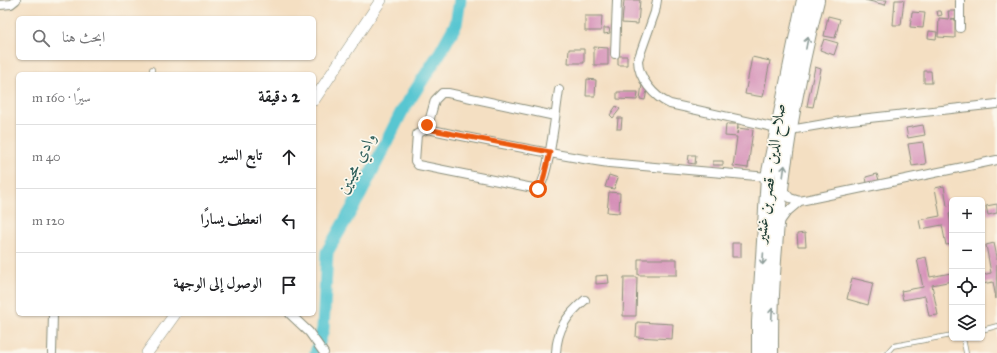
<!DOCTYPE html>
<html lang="ar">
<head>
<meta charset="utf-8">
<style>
  body { margin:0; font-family:"IM FELL Great Primer",Amiri,serif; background:#f2f2f2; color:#202124; direction:rtl }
  .controls { position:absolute; right:12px; bottom:12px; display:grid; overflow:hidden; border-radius:6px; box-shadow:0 1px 3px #0004 }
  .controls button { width:36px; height:36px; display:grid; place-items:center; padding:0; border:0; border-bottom:1px solid #e0e0e0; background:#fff; color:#202124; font:20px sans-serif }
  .stop { position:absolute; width:12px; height:12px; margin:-9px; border:3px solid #ea580c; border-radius:50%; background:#fff }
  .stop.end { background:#ea580c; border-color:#fff; box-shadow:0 1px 4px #0008 }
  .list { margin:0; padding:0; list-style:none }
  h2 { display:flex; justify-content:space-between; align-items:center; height:52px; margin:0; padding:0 16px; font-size:17px }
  h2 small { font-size:13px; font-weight:400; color:#757577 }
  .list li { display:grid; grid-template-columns:26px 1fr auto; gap:12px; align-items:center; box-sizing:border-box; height:64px; padding:0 16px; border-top:1px solid #e0e0e0 }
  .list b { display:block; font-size:15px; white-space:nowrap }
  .list em { font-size:13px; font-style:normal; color:#757577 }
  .icon { flex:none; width:22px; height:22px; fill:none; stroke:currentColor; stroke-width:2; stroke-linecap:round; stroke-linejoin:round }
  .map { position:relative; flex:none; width:997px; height:353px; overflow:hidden; direction:ltr }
  .search { position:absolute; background:#fff; box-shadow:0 1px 3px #0004; left:16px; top:16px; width:300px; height:44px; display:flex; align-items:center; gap:10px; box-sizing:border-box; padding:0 14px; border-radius:6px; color:#757577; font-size:15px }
  .panel { position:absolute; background:#fff; box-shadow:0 1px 3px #0004; left:16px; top:72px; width:300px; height:244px; border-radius:6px; direction:rtl }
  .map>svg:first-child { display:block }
</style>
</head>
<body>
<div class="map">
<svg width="997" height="353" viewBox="0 0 997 353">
  <rect width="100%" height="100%" fill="#fbf7ec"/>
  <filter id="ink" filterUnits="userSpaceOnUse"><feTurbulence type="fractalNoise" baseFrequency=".025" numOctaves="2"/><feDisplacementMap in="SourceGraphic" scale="8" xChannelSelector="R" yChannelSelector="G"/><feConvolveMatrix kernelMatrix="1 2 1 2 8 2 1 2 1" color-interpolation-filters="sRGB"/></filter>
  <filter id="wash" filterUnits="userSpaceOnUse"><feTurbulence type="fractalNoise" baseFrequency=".012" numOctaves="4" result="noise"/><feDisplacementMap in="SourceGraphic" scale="16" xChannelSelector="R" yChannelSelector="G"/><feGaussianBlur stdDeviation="0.9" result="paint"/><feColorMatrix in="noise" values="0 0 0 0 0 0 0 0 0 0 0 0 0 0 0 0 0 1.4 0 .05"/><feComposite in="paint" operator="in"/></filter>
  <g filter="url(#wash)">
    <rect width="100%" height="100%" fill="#f4dfc2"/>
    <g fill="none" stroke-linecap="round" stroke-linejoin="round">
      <path stroke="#59c6d1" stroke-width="13" d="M316 353 323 329 327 252 360 195 401 113 441 51 456 24 460 0"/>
    </g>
    <g id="blocks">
      <path fill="#d590b7" d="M624 0H640L638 24 622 23Z
        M865 0H887L885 5Z
        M895 0H904L901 25H893Z
        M937 11H941L942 15 938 16Z
        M948 11H956L957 18 951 19H955V38L938 37 939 18 949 19Z
        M912 12 925 13 923 28 910 27Z
        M585 16H602L601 31H585Z
        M828 16 840 19 835 38 824 36Z
        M604 28H609L610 33 604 34Z
        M929 31 937 32 936 39 928 38Z
        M824 39 838 43 834 55 820 50Z
        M594 47 608 48V65H594Z
        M569 49H584V63H568Z
        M618 56H627V65H618Z
        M752 57 770 61 763 97 745 94Z
        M815 67 821 69 813 107 807 106Z
        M924 71H931L932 83H924Z
        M587 79 596 80 595 96H586Z
        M642 84 648 85 645 100 640 99Z
        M617 92H638L637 100 617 99Z
        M616 106 620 109 613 118 610 115Z
        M618 118H622L621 129H617Z
        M726 124H738L737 134 738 128 753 130 748 168 733 166 737 137 725 136Z
        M923 125 925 135 908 138 906 128Z
        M923 142 926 164 912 166 908 144Z
        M689 155H696L695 164 688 163Z
        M713 161H723V165H713Z
        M877 174 879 180 867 183 866 177Z
        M609 175 618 178 614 189 605 187Z
        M944 186 947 206 952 205V213L949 214 952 228V244L946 245 942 225 921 229 919 220 940 216 935 188Z
        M609 192 620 193 619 213 607 212Z
        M997 204V213L988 215 986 206Z
        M805 233 806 246H798L797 234Z
        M732 243H741V257H732Z
        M994 243 997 257 996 299 993 282 982 284V275L991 273 986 245Z
        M926 257 930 277 951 273 952 281 932 285 938 315 929 316 925 296 903 300 901 291 923 287 917 259Z
        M638 259H677V275H638Z
        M608 275 609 283 596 284V276Z
        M624 277H637L636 316H623Z
        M852 278 873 283 868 305 847 299Z
        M637 322 673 324 672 339 636 337Z"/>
    </g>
  </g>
  <g filter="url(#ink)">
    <use href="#blocks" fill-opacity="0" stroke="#8a8e7b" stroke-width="1"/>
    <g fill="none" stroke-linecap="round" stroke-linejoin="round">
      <defs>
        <path id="lane" d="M152 74V69
          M982 330 997 326
          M963 338 966 353
          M887 353 893 346 952 335"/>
        <path id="street" d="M657 0 655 12 638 60C638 78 654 97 670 104L777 128
          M960 0V28
          M0 5 11 4 16 0
          M615 54 617 0
          M559 90C556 108 549 179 538 189L418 165 415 161 417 134 427 129C487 141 548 154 609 163L768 177
          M427 129 435 100 442 93H448L555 116
          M790 130 842 121 997 104
          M782 189 790 198 800 201 997 160
          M779 223 787 212 800 201
          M290 314 309 332 324 353
          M52 353 53 314
          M556 353C557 329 567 315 585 300"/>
        <path id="secondary" d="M314 100 381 0
          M147 353 175 314"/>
        <path id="highway" d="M759 353V322L768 177 804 0
          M771 353C770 235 788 115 817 0"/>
      </defs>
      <use href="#lane" stroke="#8a8e7b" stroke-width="5.5"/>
      <use href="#street" stroke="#8a8e7b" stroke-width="10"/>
      <use href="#secondary" stroke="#8a8e7b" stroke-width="12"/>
      <use href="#highway" stroke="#8a8e7b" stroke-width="16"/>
      <use href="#lane" stroke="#fff" stroke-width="4"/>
      <use href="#street" stroke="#fff" stroke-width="8"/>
      <use href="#secondary" stroke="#fff" stroke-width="11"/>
      <use href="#highway" stroke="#fff" stroke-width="14"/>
    </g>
    <defs><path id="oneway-shaft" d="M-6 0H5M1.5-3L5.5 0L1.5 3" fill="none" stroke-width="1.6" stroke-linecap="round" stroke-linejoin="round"/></defs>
    <g stroke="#8f9e9a">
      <use href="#oneway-shaft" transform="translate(807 43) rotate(-79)"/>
      <use href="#oneway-shaft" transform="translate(784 171) rotate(-82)"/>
      <use href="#oneway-shaft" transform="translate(763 259) rotate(94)"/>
      <use href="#oneway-shaft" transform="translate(772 314) rotate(-87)"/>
    </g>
  </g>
  <g fill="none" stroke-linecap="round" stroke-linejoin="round" filter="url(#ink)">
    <path stroke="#ea580c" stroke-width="5" d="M427 125V129L550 152 542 185 538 189"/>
  </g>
  <g text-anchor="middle" stroke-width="3.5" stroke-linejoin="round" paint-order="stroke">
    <g font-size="16" fill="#1f3d34" stroke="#fbf7ec">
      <text transform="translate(769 173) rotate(-82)" y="6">صلاح الدين - قصر بن غشير</text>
    </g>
    <g font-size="17" font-style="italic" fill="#2e5f5b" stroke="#fbf7ec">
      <text transform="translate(356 163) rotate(-63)" y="6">وادي مجينين</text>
    </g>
  </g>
</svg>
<div class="controls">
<button>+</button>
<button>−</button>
<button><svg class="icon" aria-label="locate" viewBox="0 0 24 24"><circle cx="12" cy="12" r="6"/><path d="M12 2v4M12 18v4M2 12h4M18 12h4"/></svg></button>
<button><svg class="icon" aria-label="layers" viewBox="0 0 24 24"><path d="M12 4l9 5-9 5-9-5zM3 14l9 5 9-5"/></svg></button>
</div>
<div class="stop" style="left:538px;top:189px"></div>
<div class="stop end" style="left:427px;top:125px"></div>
<div class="search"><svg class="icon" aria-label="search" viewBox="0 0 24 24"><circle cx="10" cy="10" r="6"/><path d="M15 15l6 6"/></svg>ابحث هنا</div>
<section class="panel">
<h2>2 دقيقة<small>سيرًا · 160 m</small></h2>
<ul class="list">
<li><svg class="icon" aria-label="ahead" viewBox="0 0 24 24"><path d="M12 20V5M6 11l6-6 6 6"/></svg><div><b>تابع السير</b></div><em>40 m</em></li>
<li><svg class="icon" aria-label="left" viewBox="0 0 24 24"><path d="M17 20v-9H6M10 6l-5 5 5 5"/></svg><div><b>انعطف يسارًا</b></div><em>120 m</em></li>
<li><svg class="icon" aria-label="arrive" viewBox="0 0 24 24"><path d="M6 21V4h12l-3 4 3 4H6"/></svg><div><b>الوصول إلى الوجهة</b></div></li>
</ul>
</section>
</div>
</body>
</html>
